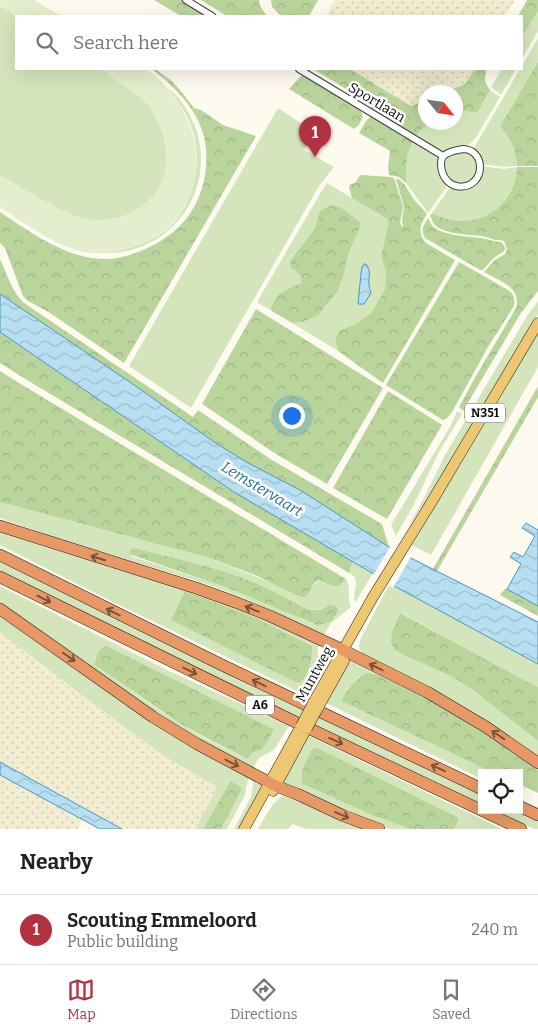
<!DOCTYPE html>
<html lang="en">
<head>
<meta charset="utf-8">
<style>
  body { margin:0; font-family:Bitter,serif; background:#f2f2f2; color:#222 }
  .controls { position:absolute; right:15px; bottom:15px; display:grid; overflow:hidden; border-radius:0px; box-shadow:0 5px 20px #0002 }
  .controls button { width:45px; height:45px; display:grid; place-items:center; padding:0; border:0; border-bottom:1px solid #e0e0e0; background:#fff; color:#222; font:25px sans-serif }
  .compass { position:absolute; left:418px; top:85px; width:45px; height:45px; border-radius:50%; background:#fff; box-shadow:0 5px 20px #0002; rotate:120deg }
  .you { position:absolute; left:291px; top:415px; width:18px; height:18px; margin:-12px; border:4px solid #fff; border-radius:50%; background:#1a73e8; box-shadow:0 0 0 8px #1a73e833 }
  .badge { display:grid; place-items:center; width:32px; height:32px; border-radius:50%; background:#b23140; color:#fff; font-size:16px; font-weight:700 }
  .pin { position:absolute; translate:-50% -41px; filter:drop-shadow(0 1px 2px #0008) }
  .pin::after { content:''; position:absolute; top:26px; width:18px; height:15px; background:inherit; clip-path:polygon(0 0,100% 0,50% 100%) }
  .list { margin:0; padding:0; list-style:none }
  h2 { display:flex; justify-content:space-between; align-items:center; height:65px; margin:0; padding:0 20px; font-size:21px }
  h2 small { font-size:16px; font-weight:400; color:#767676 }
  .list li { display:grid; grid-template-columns:32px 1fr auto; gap:15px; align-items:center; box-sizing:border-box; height:70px; padding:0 20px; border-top:1px solid #e0e0e0 }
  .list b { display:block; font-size:19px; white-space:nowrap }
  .list p { margin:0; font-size:16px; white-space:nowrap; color:#767676 }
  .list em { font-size:16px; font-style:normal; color:#767676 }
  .icon { flex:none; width:28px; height:28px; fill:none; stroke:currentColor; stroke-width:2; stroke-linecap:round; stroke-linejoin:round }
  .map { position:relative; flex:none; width:538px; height:829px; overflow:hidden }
  .search { position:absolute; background:#fff; box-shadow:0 5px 20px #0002; left:15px; right:15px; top:15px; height:55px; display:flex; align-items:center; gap:12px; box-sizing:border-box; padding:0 18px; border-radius:0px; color:#767676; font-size:19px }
  .sheet { height:135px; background:#fff }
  nav { display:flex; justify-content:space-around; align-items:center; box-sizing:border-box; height:70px; border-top:1px solid #e0e0e0; background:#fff; font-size:14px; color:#767676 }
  nav a { display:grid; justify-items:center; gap:2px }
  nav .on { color:#b23140 }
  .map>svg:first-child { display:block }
</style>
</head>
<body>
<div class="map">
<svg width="538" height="829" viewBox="0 0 538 829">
  <defs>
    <pattern id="farmland-dots" width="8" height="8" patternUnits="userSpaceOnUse" patternTransform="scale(1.25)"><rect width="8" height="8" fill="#f2edd1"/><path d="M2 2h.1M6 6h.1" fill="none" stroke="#cecab2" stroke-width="1.8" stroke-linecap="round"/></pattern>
    <pattern id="forest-crowns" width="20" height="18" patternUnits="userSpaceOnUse" patternTransform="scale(1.25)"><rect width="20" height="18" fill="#b9d59c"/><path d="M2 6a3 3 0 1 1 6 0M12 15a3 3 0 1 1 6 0" fill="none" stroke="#9eb685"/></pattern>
    <pattern id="water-waves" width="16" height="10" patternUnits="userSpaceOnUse" patternTransform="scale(1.25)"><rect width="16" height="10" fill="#b8dff1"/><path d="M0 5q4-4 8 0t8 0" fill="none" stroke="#9dbecd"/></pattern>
  </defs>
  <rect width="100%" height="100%" fill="#fefaf0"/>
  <path fill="url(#farmland-dots)" d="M335 0H515L505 16H326Z
    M350 69H475L465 84 445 92H426L425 100 411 106Z
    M0 632 84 697 131 732 164 756 215 786 216 788 215 792 195 829H122L0 762Z
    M0 775 82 819 78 829H0Z"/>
  <path fill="#d4e5bc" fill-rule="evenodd" d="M0 6 17 16 16 69C36 69 57 69 77 69 84 69 94 67 100 69 107 72 115 79 122 84 129 89 137 93 143 99 152 108 158 120 162 132 168 150 169 170 160 187 145 215 109 225 80 218 71 215 61 210 53 206 35 196 17 186 0 175Z
    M538 11V31L522 59V37Z
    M538 38V62L500 126C511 139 516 150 517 166L505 167 481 164 474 148 475 146 520 69H522V66Z
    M502 69H516L501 95 491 87Z
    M168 88C181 97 190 114 196 129 214 182 182 240 126 251 118 253 108 253 100 253 123 251 146 245 165 231 196 205 205 157 189 121 184 109 176 99 168 88Z
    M490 90 500 97 477 136 471 143 463 147 449 151H439L414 137 428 123 456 122V111H465L477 113Z
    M278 108 304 125 300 132 310 138 304 150 334 167 319 186 191 408 129 366Z
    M413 141 437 156 446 183V188L428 213 406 183 407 156Z
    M465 150 476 158 478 171C469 185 465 187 449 182L444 169V159L449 155Z
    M481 166 504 169 517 167C513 212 472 235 432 213L448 190 453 187 470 186Z
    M327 183 389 220 381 256 386 272 385 289 372 312 359 323 339 331 335 340 338 351 292 323 303 322 344 274 348 255 361 225 318 221 315 228 290 259 291 268C297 272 302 276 303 284L294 286 271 307 272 311 257 302 321 192Z
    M538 301V314L433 490 406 531 424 498 445 455 527 316Z
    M538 332V367L431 555 412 545Z
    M457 411 462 414 439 452 414 504 396 536 391 525 451 425Z
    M0 502 210 558 274 584 312 587 318 580 329 585 342 584 346 579C352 588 346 596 351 607L331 623 324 635 269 609 229 592 197 581 54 537 0 518ZM135 548C176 559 219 567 258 584 275 591 291 601 307 609 315 610 322 611 329 605L335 617 328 623 313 624 280 609 222 586 131 556Z
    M0 527 194 588 319 644C316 653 320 660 320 669 319 679 311 688 307 696L115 603 0 545ZM185 591 254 617 312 646 293 681 172 620Z
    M0 561 482 794V805L295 716 0 571Z
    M353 561 373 573 355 603C351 592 363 579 349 573Z
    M390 583 538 664V687L401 613 394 626 406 656 453 677 474 691 538 741V757L477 716 444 696 362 656 359 646 360 640Z
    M0 586 167 670 289 726 274 750 259 758 253 768 192 737 0 606ZM107 646 274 729C272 735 267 744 262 748 255 753 254 752 248 759 231 751 213 743 196 733 160 713 127 687 94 662L97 654Z
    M0 615 249 774 245 795 227 829H221L234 805 241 788 229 782 203 829H195L215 792 216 788 215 786 164 756 131 732 84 697 0 632Z
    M350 660 420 691 538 765V770L523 760 359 677 347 690 341 701 494 773H482V779L326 703 347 661Z
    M307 735 502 829H454L455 825 310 753 304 767 377 817 410 829H389L372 823 283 783 282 780Z
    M254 779 261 784V790L242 829H234L251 797Z
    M283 796 293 798 362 829H306L293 824 288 829H258C265 818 271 802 283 796Z
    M492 810H516L538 820V829H534Z"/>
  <path fill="url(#forest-crowns)" d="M154 0H182L201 11 202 16H181Z
    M201 0H259L260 6 267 16H227Z
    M271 0H318L309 16H281L272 7Z
    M527 0H538V11L522 37V16H518Z
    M538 62V166H517C516 150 511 139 500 126Z
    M152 69H155L172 81 179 89 194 108 201 110 223 125 256 136 124 363 50 313 28 301 23 296 5 248 0 243V212C32 233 66 259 106 259 119 259 131 255 143 250 180 234 202 208 206 167 207 155 206 141 202 130 193 104 173 86 152 69Z
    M313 69H350L411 106 425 100 426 122 428 123 414 137 367 105 356 95Z
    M475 69H487C484 77 484 83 490 90L477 113 465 111H456V92H445L465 84Z
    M303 74 360 109 363 116 359 125 354 129 289 89Z
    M371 116H373L413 141 407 156 406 183 399 177 389 175 388 168 390 151 359 133 366 121Z
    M517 167H538V291L521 313 463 411 459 407 477 374 516 308C522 287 499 281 484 272L495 260 505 254 507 249 504 241C500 239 497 241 493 239 489 238 486 237 482 236 470 235 445 234 436 226 433 224 432 219 430 216L432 213C471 234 514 212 517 167Z
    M360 175 391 177 394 178 403 206 400 223 403 228 402 220 404 207 396 179H398C407 184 409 194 416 202 420 206 424 210 427 214 420 224 417 233 426 243L455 260 383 383 338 351 335 340 339 331 358 323 372 312 385 289 386 272 381 256 389 220 352 198 349 187 350 184 355 183Z
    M333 205 341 208 360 222 361 225 348 255 344 274 337 292 318 315 303 322 292 323 272 311 271 307 278 295 294 286 302 283C302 276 297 272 291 268L290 260 315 228 320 211Z
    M428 218C431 222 431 226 435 228 444 235 470 237 481 238 488 239 494 242 501 242 510 251 502 252 495 257 490 261 487 266 483 270H480L425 238C420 229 424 225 428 218Z
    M0 259C7 274 12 292 24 303L193 417 198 410 272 460 382 524 389 547 300 490 248 463 217 444 140 389 0 294Z
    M459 262 508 290C514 294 515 298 514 306L488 347 452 412 447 418 443 420 386 385Z
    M256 309 383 388 327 484 276 454 202 404Z
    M0 332 234 492 353 561 349 573 27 380 0 363Z
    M0 371 24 386 346 579C336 592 330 584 318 580L315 582 306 597H301L257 576 210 558 0 502Z
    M538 386V397L437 571 433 569Z
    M388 391 442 425 387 519 333 488Z
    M135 548C176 559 219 567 258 584 275 591 291 601 307 609 318 611 321 611 330 604L337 607 338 611 332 621 328 623 317 625 250 597 222 586 129 554V553L130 550Z
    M505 589H507L538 606V616L500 595Z
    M185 591 254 617 312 646C312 659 310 673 300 683L293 681 171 620Z
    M400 613 538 687V741L474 691 453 677 406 656 394 649 391 642 392 632Z
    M104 646H107L274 729C272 734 268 742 264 747 257 753 254 750 248 759L212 741 179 723 94 664 97 654Z
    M367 673 378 675 430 699 449 710 538 770V793L519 784V773H494L341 701C346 690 356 678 367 673Z
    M314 748 319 749 459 818 454 829H410L377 817 303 784C299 773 307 756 314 748Z
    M230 781 242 788 234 805 221 829H203Z"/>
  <path fill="#e4edcd" d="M0 0H34L61 16H17L0 6Z
    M99 69C110 69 121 69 133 69 136 69 141 68 144 69 153 71 169 89 174 97 205 138 206 195 165 230 156 238 143 243 132 247 114 253 93 256 76 250 49 242 23 222 0 207V175C17 186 35 196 53 206 62 210 71 216 81 218 101 222 122 220 139 208 174 185 173 144 152 111 140 92 117 81 99 69Z"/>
  <path fill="url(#water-waves)" stroke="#4698c1" d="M364 264H366C372 273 368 275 369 284 369 287 370 290 371 293L364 304H358L361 273 362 267Z
    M0 294 140 389 217 444 248 463 300 490 389 547 538 622V664L396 587 234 492 0 332Z
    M526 523 538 530V606L507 589 521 564 510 557 514 552 523 557 535 536 522 528Z
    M0 762 122 829H100L0 775Z"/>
  <path fill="#fefaf0" d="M391 545 412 555 393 588 373 576Z"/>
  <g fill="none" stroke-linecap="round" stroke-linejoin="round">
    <defs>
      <path id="minor" d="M186 0 212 16
        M299 69 443 156
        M463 149C473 149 480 157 480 167 480 192 443 195 441 165 441 161 441 157 445 155 449 151 458 150 463 149Z"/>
      <path id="primary" d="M313 703 373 597 431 503 538 323
        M319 706 344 661
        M273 791 307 728
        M244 829 301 726"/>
      <path id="motorway" d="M0 526 196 588 235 602 270 616 343 650 427 692 486 727 538 763
        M0 555 220 664 482 789
        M0 577 287 718 521 829
        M0 609 153 717 197 744 276 786 297 794 344 816 379 829
        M519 806 538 815"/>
    </defs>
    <use href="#minor" stroke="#414141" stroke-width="8"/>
    <use href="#primary" stroke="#1f1f1f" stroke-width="11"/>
    <use href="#motorway" stroke="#1f1f1f" stroke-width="12"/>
    <use href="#minor" stroke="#fff" stroke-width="6"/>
    <use href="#primary" stroke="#edc771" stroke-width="10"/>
    <use href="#motorway" stroke="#e89864" stroke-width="11"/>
    <defs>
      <path id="primary-bridge" d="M301 726 313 703
        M307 728 319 706"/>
    </defs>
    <use href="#primary-bridge" stroke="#1f1f1f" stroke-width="11" stroke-linecap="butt"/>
    <use href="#primary-bridge" stroke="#edc771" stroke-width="10"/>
  </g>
  <defs><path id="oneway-shaft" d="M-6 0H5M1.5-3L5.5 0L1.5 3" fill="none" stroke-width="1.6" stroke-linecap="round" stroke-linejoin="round" transform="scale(1.25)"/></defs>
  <g stroke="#7b5339">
    <use href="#oneway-shaft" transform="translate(98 558) rotate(-163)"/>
    <use href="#oneway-shaft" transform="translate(44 599) rotate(26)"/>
    <use href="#oneway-shaft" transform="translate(252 609) rotate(-158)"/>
    <use href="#oneway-shaft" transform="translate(113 612) rotate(-154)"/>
    <use href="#oneway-shaft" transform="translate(69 657) rotate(35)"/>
    <use href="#oneway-shaft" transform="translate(376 667) rotate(-154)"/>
    <use href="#oneway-shaft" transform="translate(190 671) rotate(26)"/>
    <use href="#oneway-shaft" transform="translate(259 683) rotate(-154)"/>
    <use href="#oneway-shaft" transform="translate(498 735) rotate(-146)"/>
    <use href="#oneway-shaft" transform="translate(336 741) rotate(25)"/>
    <use href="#oneway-shaft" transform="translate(232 763) rotate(27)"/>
    <use href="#oneway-shaft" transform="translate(438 768) rotate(-155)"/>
    <use href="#oneway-shaft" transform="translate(342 815) rotate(23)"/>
  </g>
  <g text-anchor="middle" stroke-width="5" stroke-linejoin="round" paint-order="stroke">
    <g fill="#fff" stroke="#565656" stroke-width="1">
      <rect x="465" y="403.5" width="40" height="19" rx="4"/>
      <rect x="246" y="695.5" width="28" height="19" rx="4"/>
    </g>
    <g font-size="12" font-weight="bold" fill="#0e0e0e">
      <text x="485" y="417">N351</text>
      <text x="260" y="709">A6</text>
    </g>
    <g font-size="14" fill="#0e0e0e" stroke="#fff">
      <text transform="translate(377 102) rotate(31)" y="5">Sportlaan</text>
      <text transform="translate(314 674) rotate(-61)" y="5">Muntweg</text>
    </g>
    <g font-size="15" font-style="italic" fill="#216a95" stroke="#fff">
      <text transform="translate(262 489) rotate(31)" y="5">Lemstervaart</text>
    </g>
  </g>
</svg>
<div class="controls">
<button><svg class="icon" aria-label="locate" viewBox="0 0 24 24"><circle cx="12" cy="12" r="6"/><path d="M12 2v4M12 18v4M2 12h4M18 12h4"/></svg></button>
</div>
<svg class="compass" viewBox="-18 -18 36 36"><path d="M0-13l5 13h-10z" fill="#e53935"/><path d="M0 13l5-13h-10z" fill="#767676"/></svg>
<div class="you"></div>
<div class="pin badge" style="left:315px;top:157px">1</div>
<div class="search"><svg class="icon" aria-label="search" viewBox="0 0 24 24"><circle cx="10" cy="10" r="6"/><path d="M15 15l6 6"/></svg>Search here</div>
</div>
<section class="sheet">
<h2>Nearby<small></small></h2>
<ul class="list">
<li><span class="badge">1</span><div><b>Scouting Emmeloord</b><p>Public building</p></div><em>240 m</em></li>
</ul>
</section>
<nav>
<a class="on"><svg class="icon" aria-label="map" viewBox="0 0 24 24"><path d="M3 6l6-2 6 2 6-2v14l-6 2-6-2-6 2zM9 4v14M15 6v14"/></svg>Map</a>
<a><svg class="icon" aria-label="directions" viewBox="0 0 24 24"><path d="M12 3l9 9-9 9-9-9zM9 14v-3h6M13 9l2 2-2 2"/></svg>Directions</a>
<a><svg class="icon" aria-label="saved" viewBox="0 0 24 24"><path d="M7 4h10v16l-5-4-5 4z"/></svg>Saved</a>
</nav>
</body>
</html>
